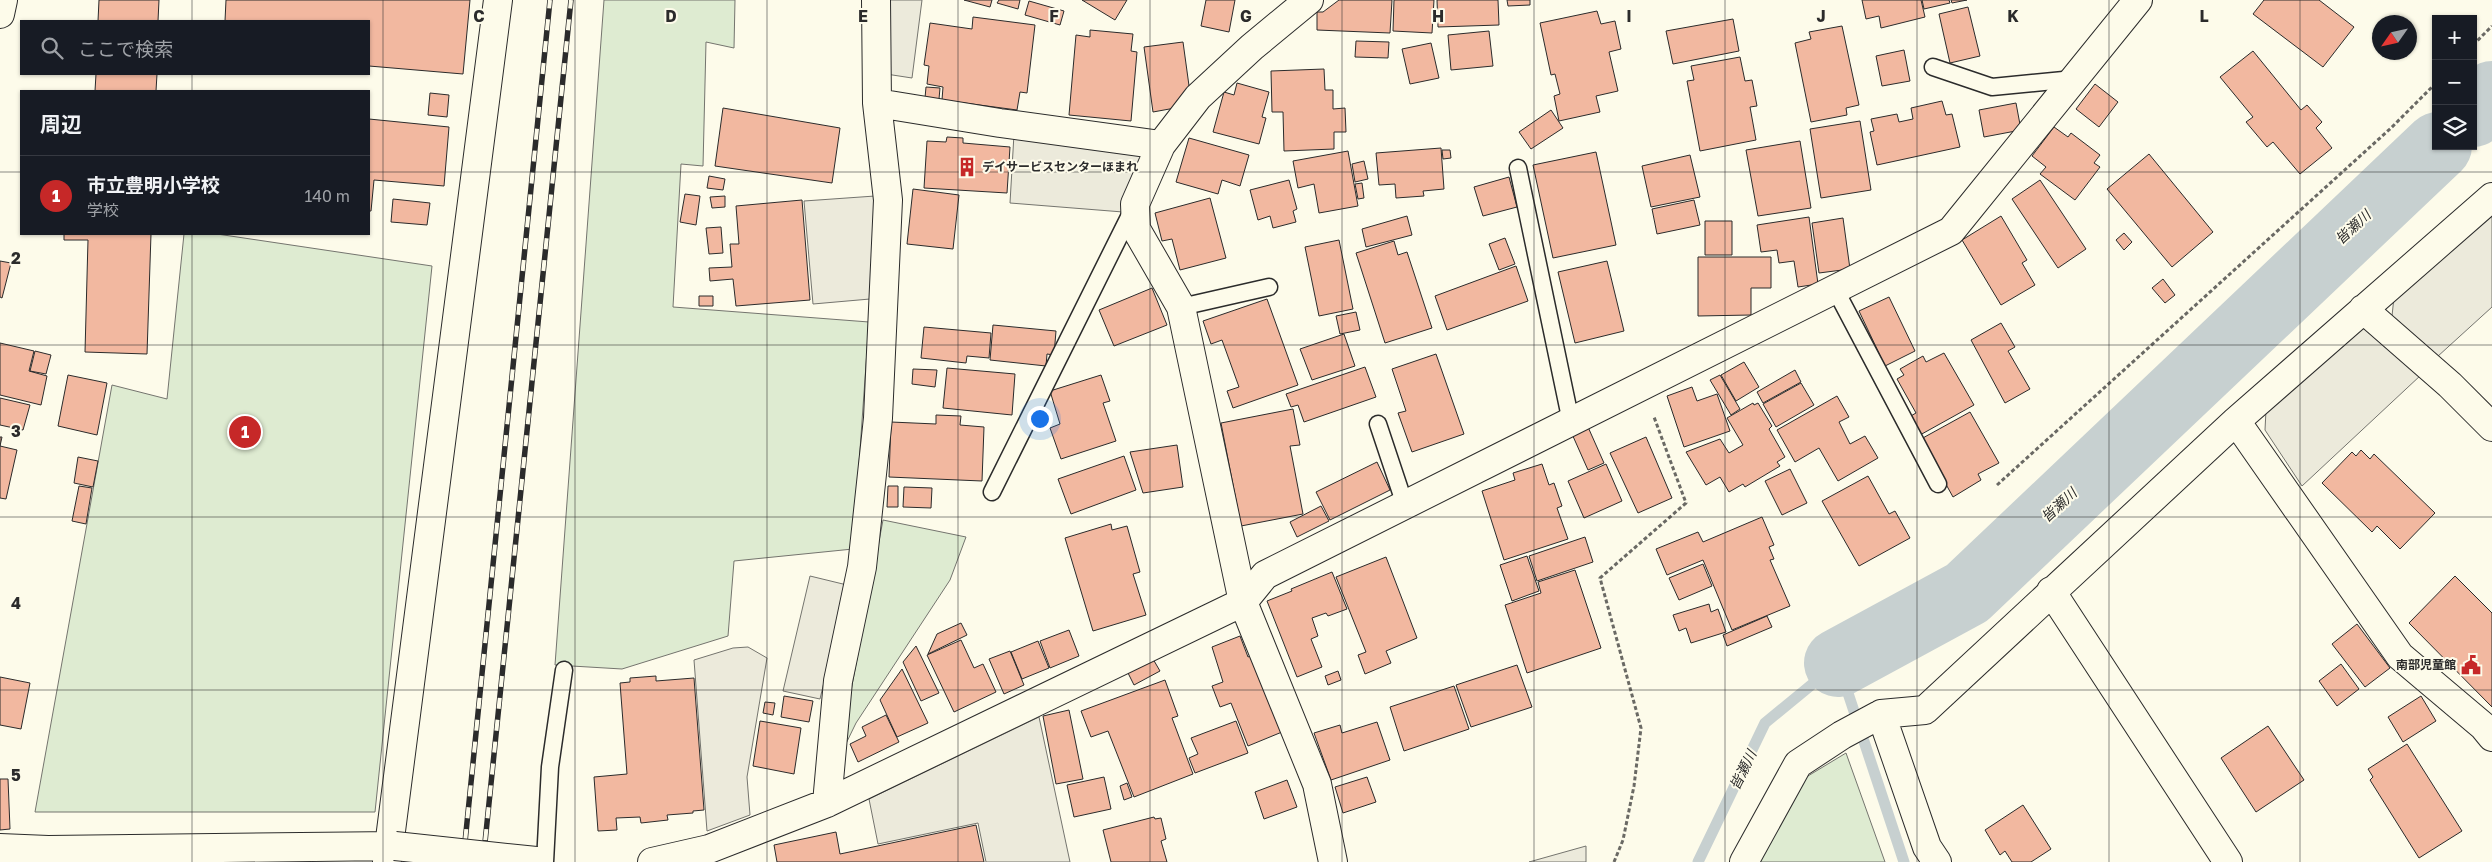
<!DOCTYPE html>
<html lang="ja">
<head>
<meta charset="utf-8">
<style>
  body { margin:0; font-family:"Golos Text","Noto Sans JP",sans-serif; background:#20242c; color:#f1f3f6 }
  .controls { position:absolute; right:15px; top:15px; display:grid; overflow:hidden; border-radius:0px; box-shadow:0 1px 4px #0004 }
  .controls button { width:45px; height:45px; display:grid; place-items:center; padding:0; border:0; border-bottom:1px solid #363941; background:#171b24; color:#f1f3f6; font:25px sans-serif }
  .compass { position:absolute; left:2372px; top:15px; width:45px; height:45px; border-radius:50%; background:#171b24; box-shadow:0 1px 4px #0004; rotate:236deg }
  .you { position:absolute; left:1039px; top:418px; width:18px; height:18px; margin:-12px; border:4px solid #fff; border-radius:50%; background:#1a73e8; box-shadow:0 0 0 8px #1a73e833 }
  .badge { display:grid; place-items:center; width:32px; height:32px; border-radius:50%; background:#c62828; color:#fff; font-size:16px; font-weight:700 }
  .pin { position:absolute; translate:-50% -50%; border:2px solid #fff; box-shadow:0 1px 5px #0006 }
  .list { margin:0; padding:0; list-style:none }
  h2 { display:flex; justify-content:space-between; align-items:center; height:65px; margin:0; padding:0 20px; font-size:21px }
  h2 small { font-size:16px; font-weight:400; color:#9ea1a6 }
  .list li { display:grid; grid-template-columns:32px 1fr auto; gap:15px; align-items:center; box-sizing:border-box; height:80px; padding:0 20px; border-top:1px solid #363941 }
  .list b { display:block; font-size:19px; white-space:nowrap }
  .list p { margin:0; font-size:16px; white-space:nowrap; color:#9ea1a6 }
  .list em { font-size:16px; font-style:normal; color:#9ea1a6 }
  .icon { flex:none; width:28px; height:28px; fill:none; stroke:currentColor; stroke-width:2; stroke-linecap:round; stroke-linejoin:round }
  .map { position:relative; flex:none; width:2492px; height:862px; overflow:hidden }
  .search { position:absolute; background:#171b24; box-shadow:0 1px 4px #0004; left:20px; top:20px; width:350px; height:55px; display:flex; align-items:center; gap:12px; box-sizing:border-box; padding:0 18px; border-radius:0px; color:#9ea1a6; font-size:19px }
  .panel { position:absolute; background:#171b24; box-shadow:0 1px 4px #0004; left:20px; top:90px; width:350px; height:145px; border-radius:0px }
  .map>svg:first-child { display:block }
</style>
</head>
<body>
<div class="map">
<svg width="2492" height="862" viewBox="0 0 2492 862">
  <rect width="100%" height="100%" fill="#fdfbea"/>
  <path fill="#deebd1" stroke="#74746e" d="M604 0H735L734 48 706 42 703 166 681 164 673 307 869 322 853 549 734 561 728 636 622 669 555 665Z
    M184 234H217L432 266 375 812H35L112 385 167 399Z
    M883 520 966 537 950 580 856 723 838 760Z
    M1846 753 1885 862H1756L1798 782Z"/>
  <path fill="#eceadb" stroke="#74746e" d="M886 0H922L912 78 886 74Z
    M1014 134 1135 148 1144 162 1123 212 1010 203Z
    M875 196 870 299 813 304 804 201Z
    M2492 214V307L2437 357 2392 316 2394 297Z
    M2359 326 2376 334 2421 375 2302 486 2265 430 2266 410Z
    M810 576 847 585 820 699 783 691Z
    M748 647 767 658 747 777 750 815 707 831 694 660 733 648Z
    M1039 717 1070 862H986L978 823 878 844 869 799Z
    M1586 846V862H1529Z"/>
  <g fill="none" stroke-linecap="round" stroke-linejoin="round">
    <path stroke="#c7d0d0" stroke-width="11" d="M1698 862 1765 723 1838 663 1904 862"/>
    <path stroke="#c7d0d0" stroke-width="68" d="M2473 113 2492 95
      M1838 663 1967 593 2438 146"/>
  </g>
  <path fill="#f2b8a0" stroke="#2b2b2b" d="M99 0H159L158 21H98Z
    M226 0H470L463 74 369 66V21H225Z
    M964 0H992L990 7Z
    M999 0H1020L1018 9 997 3Z
    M1082 0H1127L1115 20Z
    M1206 0H1235L1229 32 1201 26Z
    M1339 0H1392L1390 33 1317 30V12H1323Z
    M1394 0H1434L1432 33 1393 31Z
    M1437 0H1498L1499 25 1438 27Z
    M1507 0H1530V5L1508 6Z
    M1862 0H1921L1925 17 1881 28 1879 16 1866 19Z
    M1922 0H1949L1950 3 1924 9Z
    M1951 0H1967L1952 3Z
    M2264 0H2319L2354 27 2323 67 2253 14Z
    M1029 1 1064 11 1060 25 1025 15Z
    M1968 7 1980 56 1950 63 1939 14Z
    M1597 11 1601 24 1615 21 1621 49 1609 52 1618 91 1596 96 1600 112 1559 121 1554 96 1560 94 1555 74 1551 75 1540 23Z
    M973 17 1035 25 1027 93 1020 92 1017 110 942 100 943 87 927 84 929 66 924 65 930 23 972 29Z
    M1733 19 1739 51 1673 64 1666 31Z
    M1842 26 1859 105 1846 108 1847 115 1811 122 1795 43 1811 39 1809 32Z
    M1090 30 1133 34 1131 51 1137 52 1131 121 1069 115 1076 35 1090 37Z
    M1489 31 1493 66 1451 70 1448 35Z
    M1356 41 1389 42 1388 58 1355 57Z
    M1183 42 1190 93 1175 108 1153 112 1144 47Z
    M1431 43 1439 78 1410 84 1402 49Z
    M1904 50 1910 81 1882 86 1876 56Z
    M2253 51 2301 110 2307 105 2322 122 2316 128 2332 148 2300 174 2273 142 2267 147 2246 122 2253 117 2220 77Z
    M1740 57 1745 81 1752 80 1757 106 1750 107 1756 140 1700 151 1687 81 1694 80 1691 66Z
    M1324 69 1325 90H1333V109L1345 108 1346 132H1334V149L1284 151 1283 112H1272L1271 71Z
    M96 74H157L156 91H95Z
    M1237 83 1269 92 1262 117 1266 118 1259 144 1213 132 1224 92 1234 95Z
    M2095 84 2118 102 2099 127 2076 109Z
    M926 87 940 88 939 99 925 98Z
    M430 93 449 95 447 117 428 115Z
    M1942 101 1946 115 1952 114 1960 147 1877 165 1870 132 1874 131 1871 119 1897 114 1899 122 1913 119 1911 108Z
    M2016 103 2021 130 1984 137 1979 110Z
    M723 108 840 128 832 183 715 166Z
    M1551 110 1563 128 1531 149 1519 132Z
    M369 119 449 127 444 186 374 180 371 211H369Z
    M1860 121 1871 190 1821 198 1810 129Z
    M2054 127 2068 137 2071 133 2100 155 2094 163 2100 167 2075 200 2040 174 2046 167 2032 156Z
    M947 137 963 138V143L1010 147 1007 193 924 188 927 141 946 142Z
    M1189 138 1249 155 1240 186 1222 180 1218 194 1176 182Z
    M1800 141 1811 208 1758 216 1746 150Z
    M1441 148 1444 189 1423 191 1424 196 1396 198 1395 184 1379 185 1376 153Z
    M1442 150H1450L1451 158 1443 159Z
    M1348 151 1358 206 1319 213 1314 184 1298 188 1293 161Z
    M1596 152 1616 245 1553 258 1533 165Z
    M2149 154 2213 232 2172 267 2107 189Z
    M1690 155 1700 197 1651 207 1642 166Z
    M1364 161 1368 179 1355 182 1352 164Z
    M709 176 725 179 723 190 707 188Z
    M1509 177 1517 207 1483 216 1474 187Z
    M1289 180 1297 209 1293 211 1296 222 1273 228 1270 216 1258 220 1250 190Z
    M2040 180 2086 249 2058 268 2012 199Z
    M1362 183 1364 198 1358 199 1355 184Z
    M913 189 959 195 953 249 907 244Z
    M685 194 700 196 696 225 680 222Z
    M725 196V207L712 208 710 197Z
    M1210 198 1226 258 1180 270 1172 239 1162 241 1155 213Z
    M393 199 430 203 427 225 391 222Z
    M802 200 810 300 736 306 733 279 710 281 709 268 732 267 730 244H739L736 206Z
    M1694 200 1700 225 1657 234 1652 209Z
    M1407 216 1412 235 1366 247 1362 229Z
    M2001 216 2027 260 2022 263 2035 285 2001 305 1962 240Z
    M1809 217 1818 284 1798 287 1794 261 1779 263 1777 250 1761 252 1757 225Z
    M1843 218 1850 269 1819 273 1812 223Z
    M1705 221H1732V255H1705Z
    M721 227 723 253 709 254 706 228Z
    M2124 233 2132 242 2124 250 2116 240Z
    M64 234H151L147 354 85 352 88 240H64Z
    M1505 238 1515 264 1499 270 1489 244Z
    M1339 240 1353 309 1319 316 1305 247Z
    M1394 241 1398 255 1407 252 1432 328 1385 343 1356 253Z
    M1698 257H1771V288H1751V315L1698 316Z
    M0 261 11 263 2 298 0 297Z
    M1607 261 1624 331 1575 343 1558 272Z
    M1516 266 1528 301 1447 330 1435 296Z
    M2163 279 2175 295 2165 303 2152 288Z
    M1152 288 1167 325 1114 346 1099 310Z
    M699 296H713V306H699Z
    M1889 297 1915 351 1885 366 1859 311Z
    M1267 299 1298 385 1233 408 1227 391 1239 387 1222 340 1211 344 1203 321Z
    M1356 312 1360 330 1340 334 1336 316Z
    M2001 323 2015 347 2008 351 2030 389 2005 403 1971 340Z
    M993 325 1056 331 1054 355 1047 354 1046 366 990 360Z
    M924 327 991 333 989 358 967 356 966 363 921 358Z
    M1344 334 1355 366 1312 380 1300 349Z
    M0 343 34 351 29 371 47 376 41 405 0 395Z
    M35 351 51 355 46 374 30 371Z
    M1944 353 1974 405 1920 435 1909 417 1916 413 1897 379 1904 375 1900 369 1923 356 1926 362Z
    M1436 354 1464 434 1412 452 1398 413 1406 411 1392 369Z
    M1744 362 1759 387 1736 401 1721 375Z
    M1365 367 1376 397 1304 422 1298 405 1291 407 1286 394Z
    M947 368 1015 374 1012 415 943 408Z
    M913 369 937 370 935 387 912 384Z
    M1795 370 1801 382 1763 403 1757 392Z
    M68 375 107 383 97 435 58 426Z
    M1101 375 1110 401 1103 403 1116 441 1061 459 1050 428 1060 424 1050 391Z
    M1720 375 1740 409 1731 415 1710 380Z
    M1801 383 1814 405 1776 427 1763 404Z
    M1692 387 1697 401 1717 394 1730 431 1684 447 1667 396Z
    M1837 396 1849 417 1839 422 1850 444 1865 436 1878 458 1838 481 1819 448 1795 462 1777 430Z
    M0 398 30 405 23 430 0 425Z
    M1753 403 1754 405 1758 403 1772 426 1769 429 1785 457 1777 462 1780 466 1745 487 1743 484 1729 492 1720 477 1706 485 1686 452 1720 439 1729 453 1743 445 1727 418Z
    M1293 409 1300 445 1290 446 1303 514 1241 526 1221 423Z
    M1970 412 1999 463 1978 474 1981 480 1953 497 1921 439Z
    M936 415 961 416 960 425 984 427 982 481 889 477 891 422 936 424Z
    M1588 427 1604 463 1588 470 1572 434Z
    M0 437H2L0 446 17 450 6 499 0 498Z
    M1646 437 1672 498 1638 513 1610 453Z
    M1177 445 1183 487 1143 493 1130 452Z
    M2361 450 2370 459 2374 454 2435 513 2400 549 2377 526 2372 532 2322 483 2352 452 2356 456Z
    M1124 456 1136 490 1071 514 1058 479Z
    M78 457 98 461 93 487 74 483Z
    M1377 462 1390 490 1330 520 1316 492Z
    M1542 464 1549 485 1554 483 1562 506 1557 508 1568 539 1504 560 1482 491 1515 480 1513 473Z
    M1606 464 1622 501 1584 518 1568 481Z
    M1790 469 1807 503 1782 515 1765 481Z
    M1868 476 1889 514 1895 511 1910 538 1859 566 1822 501Z
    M79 486 92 488 86 524 72 521Z
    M888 486H898V507H887Z
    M904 487 932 488 931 508 903 507Z
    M1321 506 1329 521 1297 537 1290 522Z
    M1762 517 1774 545 1769 547 1774 559 1770 560 1790 606 1732 630 1703 560 1667 575 1656 549 1698 532 1703 542Z
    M1111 524 1112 530 1127 526 1140 572 1133 574 1146 615 1093 631 1065 538Z
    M1585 537 1593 562 1537 581 1529 556Z
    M1527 556 1539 591 1512 601 1500 565Z
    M1386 557 1417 638 1386 651 1391 663 1365 674 1358 655 1366 652 1336 577Z
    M1703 564 1712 586 1679 600 1669 578Z
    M1575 570 1601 648 1527 673 1505 605 1541 593 1538 582Z
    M1332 572 1347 609 1328 616 1326 613 1312 618 1318 636 1311 639 1322 667 1297 677 1267 601 1292 591 1291 589Z
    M2455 576 2492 613V707L2409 623Z
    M1709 604 1711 612 1718 609 1726 632 1691 643 1686 628 1679 631 1673 615Z
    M1767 616 1772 627 1727 646 1723 635Z
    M961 623 967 635 928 654 937 634Z
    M2357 624 2390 668 2365 687 2332 644Z
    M1069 630 1079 656 1050 668 1040 641Z
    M1240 636 1248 657 1253 655 1282 732 1248 746 1231 703 1220 707 1212 686 1223 682 1212 647Z
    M961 640 974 668 983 664 996 692 954 712 927 655Z
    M1038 641 1049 668 1022 679 1011 652Z
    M916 646 939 693 921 701 903 662Z
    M1010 651 1024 685 1004 694 989 659Z
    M1153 659 1160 671 1134 685 1128 673Z
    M2341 664 2359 689 2337 706 2319 681Z
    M1517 665 1532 707 1471 727 1456 685Z
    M902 669 928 723 897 737 880 700Z
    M1338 671 1341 680 1328 685 1325 676Z
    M656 676V681L694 678 704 810 693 811V813L667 815 668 820 641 823 640 817 616 818 617 830 598 831 594 777 627 774 620 683 630 682V678Z
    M0 677 30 683 21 729 0 725Z
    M1165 680 1178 716 1172 718 1193 774 1134 797 1108 731 1091 737 1081 711Z
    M1454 686 1469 729 1404 751 1390 707Z
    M784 696 813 701 809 722 781 717Z
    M2421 696 2436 721 2403 742 2388 717Z
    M765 702 775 703 773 715 763 713Z
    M1069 710 1083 779 1056 784 1043 716Z
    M886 715 899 742 858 762 850 744 866 736 862 727Z
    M760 721 801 728 794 774 753 766Z
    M1236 721 1248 753 1195 773 1189 758 1198 754 1191 738Z
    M1377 722 1390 760 1331 780 1314 733 1340 725 1342 733Z
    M2268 726 2304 780 2256 812 2221 758Z
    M2407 744 2462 831 2419 858 2370 780 2373 777 2368 769Z
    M1104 777 1111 809 1074 817 1067 785Z
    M1367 777 1376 802 1343 813 1335 787Z
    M0 779H8L10 829 0 830Z
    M1287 780 1297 807 1264 819 1255 792Z
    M1127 783 1132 797 1124 800 1120 786Z
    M2023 805 2051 849 2031 862H2012L2005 851 2000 855 1985 830Z
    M1154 817 1155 819 1161 818 1166 839 1161 841 1167 862H1111L1103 830Z
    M976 825 984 862H777L774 845 836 832 840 854Z"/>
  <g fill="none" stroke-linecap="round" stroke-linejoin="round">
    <defs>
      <path id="service" d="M1933 67 1992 87 2074 79
        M1518 168 1571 422
        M1835 289 1938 484
        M1181 307 1269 287
        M1378 424 1405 505
        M992 492 1132 211
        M545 862 550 767 564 670"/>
      <path id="minor" d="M876 0 877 103 1000 123 1161 145
        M1309 0 1252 47 1198 97 1161 145 1135 204 1136 229 1181 307 1243 602 1317 784 1333 862
        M2363 309 2450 385 2492 427
        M2236 421 2400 656 2483 726 2492 737
        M2051 591 2228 862
        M827 803 838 681 862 567 878 418 888 200 877 103
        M0 848 48 850 395 846
        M387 862 498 0
        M652 862 709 849 827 803 1243 602 1265 575 1951 231 2138 0
        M1744 862 1798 764 1842 735 1881 714
        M1937 862 1927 847 1881 714 1925 710 2236 421 2492 197"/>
      <path id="tertiary" d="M0 14 3 0"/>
    </defs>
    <use href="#service" stroke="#2b2b2b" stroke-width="19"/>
    <use href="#minor" stroke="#2b2b2b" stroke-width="30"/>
    <use href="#tertiary" stroke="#2b2b2b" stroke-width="30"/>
    <path stroke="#6a6964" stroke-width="3" stroke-dasharray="4 2.5" stroke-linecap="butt" d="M2473 45 2492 26
      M1997 485 2391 128 2436 83
      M1614 862 1623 840 1634 786 1641 728 1600 578 1686 503 1654 417"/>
    <use href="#service" stroke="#fdfbea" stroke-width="16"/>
    <use href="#minor" stroke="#fdfbea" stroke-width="28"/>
    <use href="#tertiary" stroke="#fdfbea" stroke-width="28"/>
    <defs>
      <path id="rail" d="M463 862 550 0
        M483 862 571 0"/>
    </defs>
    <use href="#rail" stroke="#2b2b2b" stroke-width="5.5"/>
    <use href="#rail" stroke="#fdfbea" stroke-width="4" stroke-dasharray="11" stroke-linecap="butt"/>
    <defs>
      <path id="minor-bridge" d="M395 846 536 861"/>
    </defs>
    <use href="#minor-bridge" stroke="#2b2b2b" stroke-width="30" stroke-linecap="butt"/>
    <use href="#minor-bridge" stroke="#fdfbea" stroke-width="28"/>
  </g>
  <path fill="none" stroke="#2b2b2b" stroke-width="1" stroke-opacity="0.55" d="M192 0V21M383 0V862M575 0V862M767 0V862M958 0V862M1150 0V862M1342 0V862M1534 0V862M1725 0V862M1917 0V862M2109 0V862M2300 0V862M192 74V91M0 172H21M369 172H2492M192 234V862M0 345H2492M0 517H2492M0 690H2492"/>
  <defs>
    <symbol id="building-bare" viewBox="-9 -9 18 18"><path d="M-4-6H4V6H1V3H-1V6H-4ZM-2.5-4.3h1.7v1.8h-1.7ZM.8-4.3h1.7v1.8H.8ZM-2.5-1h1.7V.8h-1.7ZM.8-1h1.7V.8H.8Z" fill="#c62828" stroke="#fdfbea" stroke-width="2.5" paint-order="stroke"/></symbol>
    <symbol id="civic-bare" viewBox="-9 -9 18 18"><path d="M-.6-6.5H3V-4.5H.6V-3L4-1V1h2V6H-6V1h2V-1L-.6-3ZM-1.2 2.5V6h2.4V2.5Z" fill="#c62828" stroke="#fdfbea" stroke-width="2.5" paint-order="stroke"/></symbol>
  </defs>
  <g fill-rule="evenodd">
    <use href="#building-bare" x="953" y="153" width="28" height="28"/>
    <use href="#civic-bare" x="2457" y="651" width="28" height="28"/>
  </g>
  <g text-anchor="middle" stroke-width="4" stroke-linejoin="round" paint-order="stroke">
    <g font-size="12" font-weight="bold" fill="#2b2b2b" stroke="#fdfbea" text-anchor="start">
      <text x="982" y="171">デイサービスセンターほまれ</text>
      <text x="2456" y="669" text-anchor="end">南部児童館</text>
    </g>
    <g font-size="14" font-style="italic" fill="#2b2b2b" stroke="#fdfbea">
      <text transform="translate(2353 227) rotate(-43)" y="5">皆瀬川</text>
      <text transform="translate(2059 505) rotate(-43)" y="5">皆瀬川</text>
      <text transform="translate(1743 770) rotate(-64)" y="5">皆瀬川</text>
    </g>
  </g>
  <g font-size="16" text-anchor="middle" font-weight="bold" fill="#2b2b2b" stroke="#fdfbea" stroke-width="4" stroke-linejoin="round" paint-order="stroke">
    <text x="479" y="22">C</text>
    <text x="671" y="22">D</text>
    <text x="863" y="22">E</text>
    <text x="1054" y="22">F</text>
    <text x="1246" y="22">G</text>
    <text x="1438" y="22">H</text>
    <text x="1629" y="22">I</text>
    <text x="1821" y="22">J</text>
    <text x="2013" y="22">K</text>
    <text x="2204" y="22">L</text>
    <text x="16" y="264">2</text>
    <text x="16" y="437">3</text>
    <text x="16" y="609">4</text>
    <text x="16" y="781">5</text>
  </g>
</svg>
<div class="controls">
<button>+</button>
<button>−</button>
<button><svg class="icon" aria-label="layers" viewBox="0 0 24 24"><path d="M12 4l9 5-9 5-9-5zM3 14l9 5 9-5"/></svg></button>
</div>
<svg class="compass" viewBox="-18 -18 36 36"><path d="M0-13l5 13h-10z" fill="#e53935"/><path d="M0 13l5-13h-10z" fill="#9ea1a6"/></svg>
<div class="you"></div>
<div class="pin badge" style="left:245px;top:432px">1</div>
<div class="search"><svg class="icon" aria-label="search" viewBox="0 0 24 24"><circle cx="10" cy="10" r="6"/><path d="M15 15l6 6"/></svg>ここで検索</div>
<section class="panel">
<h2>周辺<small></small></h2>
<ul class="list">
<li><span class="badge">1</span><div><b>市立豊明小学校</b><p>学校</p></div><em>140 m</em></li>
</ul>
</section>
</div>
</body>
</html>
